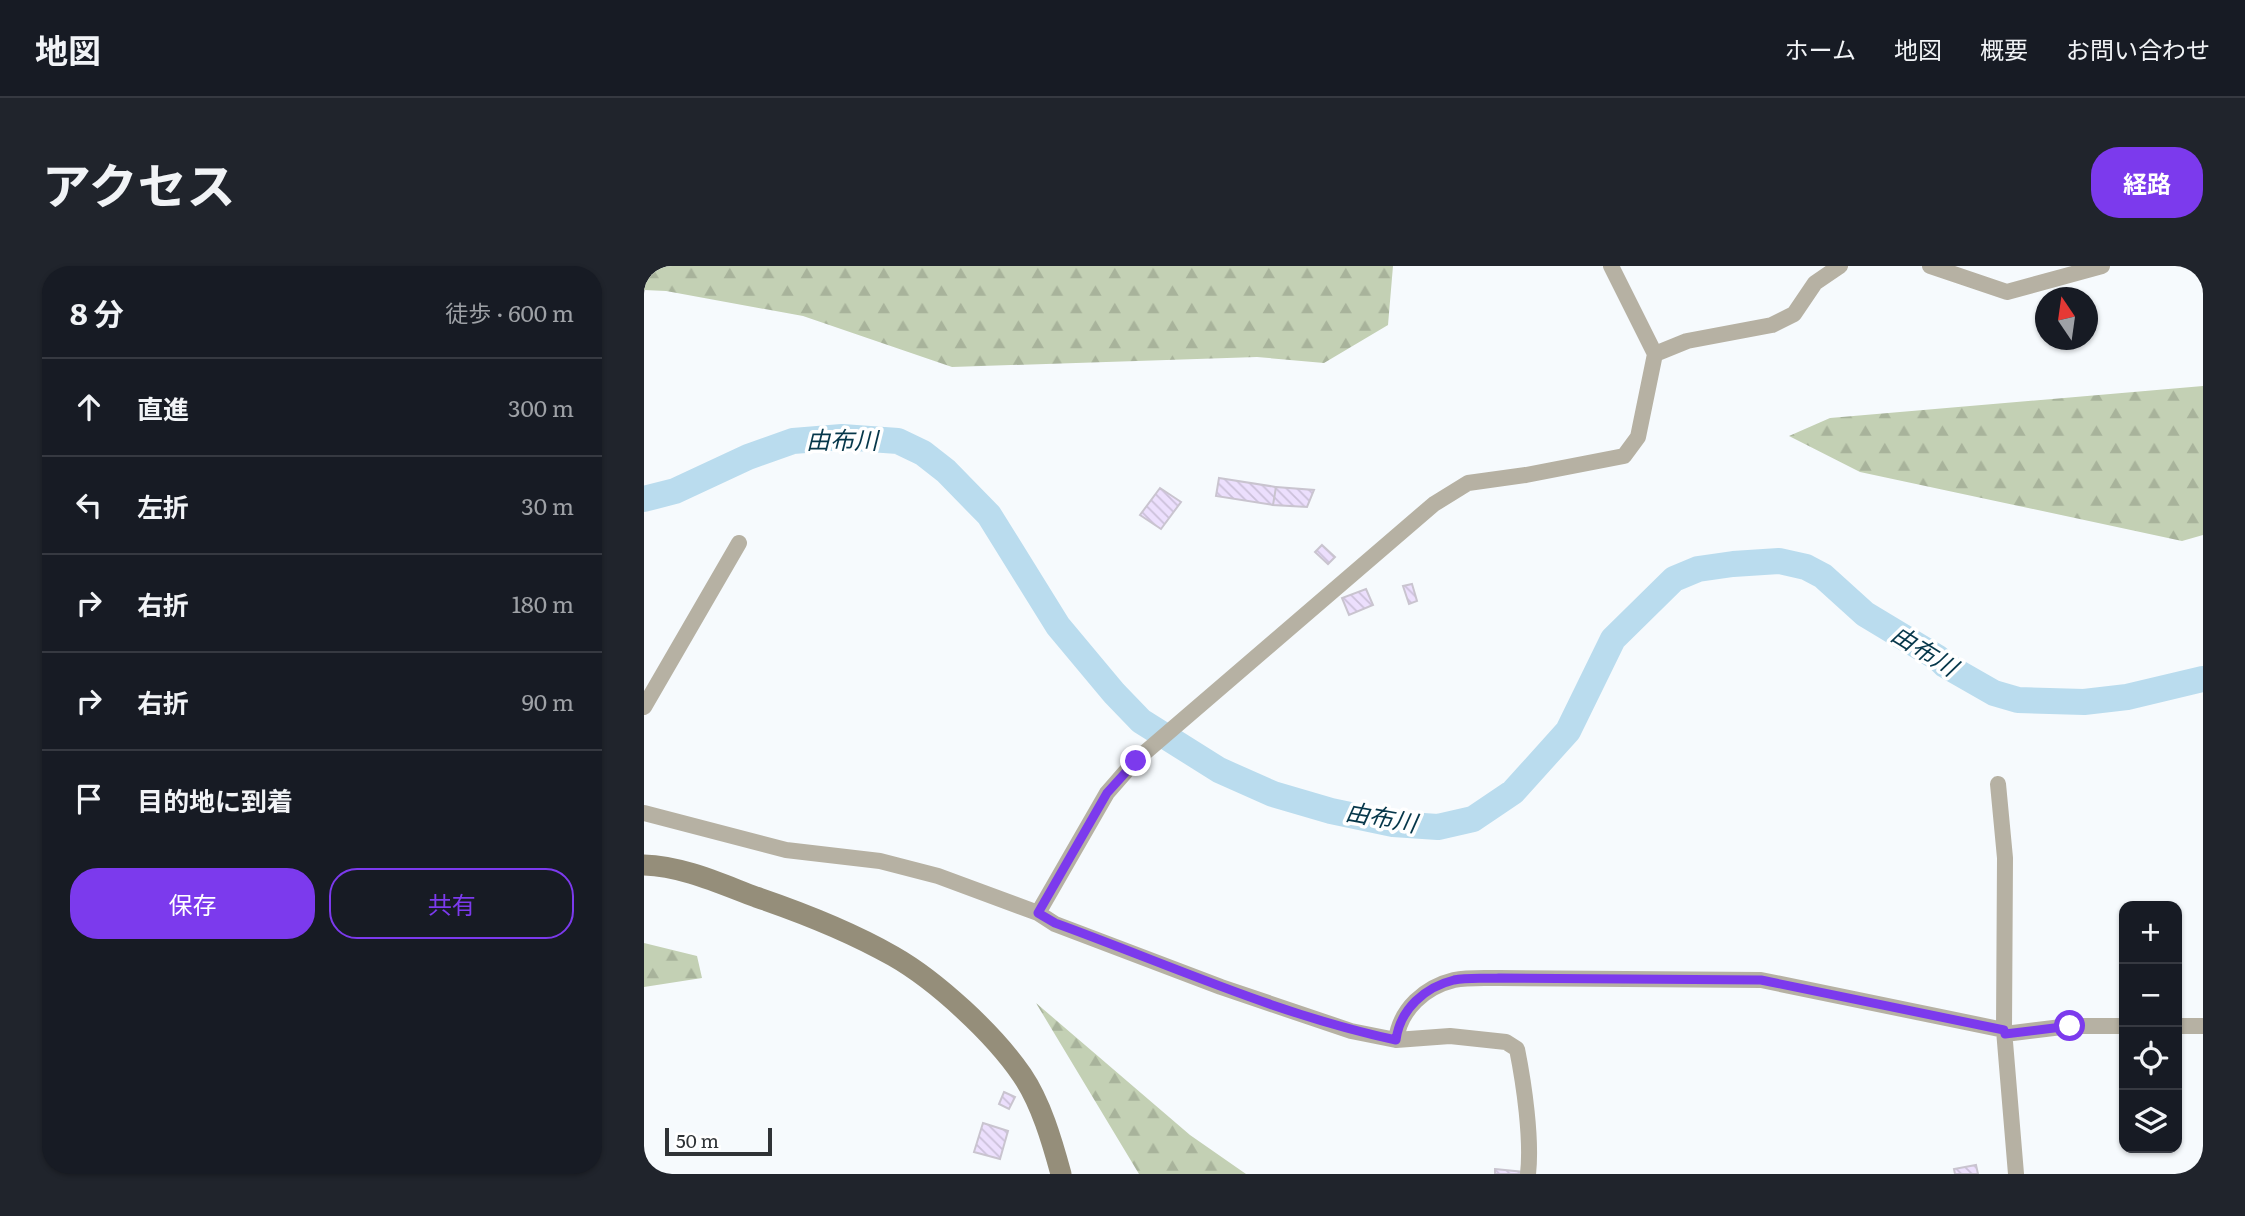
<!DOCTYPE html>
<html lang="ja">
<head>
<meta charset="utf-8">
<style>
  body { margin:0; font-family:Literata,"Noto Sans JP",serif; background:#20242c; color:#f1f3f6 }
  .controls { position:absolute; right:21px; bottom:21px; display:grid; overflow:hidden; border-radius:14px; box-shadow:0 2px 5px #0004 }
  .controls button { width:63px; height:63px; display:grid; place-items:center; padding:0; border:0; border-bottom:2px solid #363941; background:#171b24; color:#f1f3f6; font:35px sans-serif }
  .compass { position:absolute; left:1391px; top:21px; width:63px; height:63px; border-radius:50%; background:#171b24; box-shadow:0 2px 5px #0004; rotate:347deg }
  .scale { position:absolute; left:21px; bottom:18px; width:107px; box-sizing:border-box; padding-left:7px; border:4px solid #2f3336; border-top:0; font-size:19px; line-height:24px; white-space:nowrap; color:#2f3336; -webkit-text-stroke:5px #fff; paint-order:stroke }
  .stop { position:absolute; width:21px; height:21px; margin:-16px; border:5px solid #7c3aed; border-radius:50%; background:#fff }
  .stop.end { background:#7c3aed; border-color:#fff; box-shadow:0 2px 7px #0008 }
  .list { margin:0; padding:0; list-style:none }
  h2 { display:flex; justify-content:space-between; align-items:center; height:91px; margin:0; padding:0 28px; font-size:30px }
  h2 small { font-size:23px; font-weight:400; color:#9ea1a6 }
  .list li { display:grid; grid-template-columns:46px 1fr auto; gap:21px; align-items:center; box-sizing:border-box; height:98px; padding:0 28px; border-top:2px solid #363941 }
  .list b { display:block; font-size:26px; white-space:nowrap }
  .list em { font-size:23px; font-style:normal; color:#9ea1a6 }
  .actions { display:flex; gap:14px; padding:21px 28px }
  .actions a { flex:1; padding:16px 0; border:2px solid #7c3aed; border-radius:28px; text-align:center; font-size:24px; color:#7c3aed }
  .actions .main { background:#7c3aed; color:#fff }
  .icon { flex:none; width:38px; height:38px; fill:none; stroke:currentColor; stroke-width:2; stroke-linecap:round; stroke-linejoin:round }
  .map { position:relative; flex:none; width:1559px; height:908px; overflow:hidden; border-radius:28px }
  header { display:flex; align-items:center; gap:42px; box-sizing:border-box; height:98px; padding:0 35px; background:#171b24; border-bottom:2px solid #363941 }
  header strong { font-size:33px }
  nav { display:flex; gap:38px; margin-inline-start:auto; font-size:24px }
  .intro { display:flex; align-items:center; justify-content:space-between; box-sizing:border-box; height:168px; padding:0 42px }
  h1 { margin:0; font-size:49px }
  .button { padding:18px 32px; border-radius:28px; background:#7c3aed; color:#fff; font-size:24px; font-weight:700 }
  main { display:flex; gap:42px; padding:0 42px }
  aside { flex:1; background:#171b24; border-radius:28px; box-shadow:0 2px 5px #0004 }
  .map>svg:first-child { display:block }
</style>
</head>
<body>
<header>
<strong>地図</strong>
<nav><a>ホーム</a><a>地図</a><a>概要</a><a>お問い合わせ</a></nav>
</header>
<div class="intro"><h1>アクセス</h1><a class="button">経路</a></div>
<main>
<aside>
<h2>8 分<small>徒歩 · 600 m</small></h2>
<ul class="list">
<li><svg class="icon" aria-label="ahead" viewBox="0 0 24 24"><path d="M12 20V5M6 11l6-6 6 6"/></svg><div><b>直進</b></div><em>300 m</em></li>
<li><svg class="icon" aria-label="left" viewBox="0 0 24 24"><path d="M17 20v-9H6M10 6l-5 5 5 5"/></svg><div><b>左折</b></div><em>30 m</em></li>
<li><svg class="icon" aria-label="right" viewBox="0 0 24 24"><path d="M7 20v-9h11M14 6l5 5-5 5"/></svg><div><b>右折</b></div><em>180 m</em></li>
<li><svg class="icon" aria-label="right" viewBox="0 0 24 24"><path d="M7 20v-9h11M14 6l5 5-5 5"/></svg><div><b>右折</b></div><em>90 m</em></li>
<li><svg class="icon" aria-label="arrive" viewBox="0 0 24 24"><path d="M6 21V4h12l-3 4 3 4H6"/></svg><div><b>目的地に到着</b></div></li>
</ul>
<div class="actions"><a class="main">保存</a><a>共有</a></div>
</aside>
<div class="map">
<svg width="1559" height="908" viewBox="0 0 1559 908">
  <defs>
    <pattern id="forest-firs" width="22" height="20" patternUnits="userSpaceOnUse" patternTransform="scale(1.75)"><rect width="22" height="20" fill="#c3d0b4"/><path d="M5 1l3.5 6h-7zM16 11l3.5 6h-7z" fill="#a8b39b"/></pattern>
    <pattern id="building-back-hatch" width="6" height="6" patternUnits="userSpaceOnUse" patternTransform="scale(1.75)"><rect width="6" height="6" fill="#ecdffd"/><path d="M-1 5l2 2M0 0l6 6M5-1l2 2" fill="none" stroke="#cbc0d9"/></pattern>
  </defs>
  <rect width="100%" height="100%" fill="#f6fafd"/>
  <path fill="url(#forest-firs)" d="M0 0H749L744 59 680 97 613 91 308 101 159 50 22 25 0 24Z
    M1559 120V269L1538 275 1216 206 1145 170 1186 152Z
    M0 677 53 690 58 712 0 721Z
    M392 737 546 869 602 908H495Z"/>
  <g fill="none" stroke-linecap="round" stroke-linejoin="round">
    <path stroke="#badcee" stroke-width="26" d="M0 233 31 225 104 191 149 175 198 171 254 175 279 187 302 205 345 249 414 360 470 427 497 455 575 504 629 528 687 545 749 558 794 561 829 553 869 526 924 465 969 373 1030 313 1054 303 1089 298 1135 295 1162 301 1179 310 1221 348 1294 392 1301 399 1350 427 1374 434 1440 436 1483 431 1559 413"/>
  </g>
  <path fill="url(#building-back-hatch)" stroke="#c9c4cf" stroke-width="2" d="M575 212 632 221 629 239 572 230Z
    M632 221 670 224 663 241 629 239Z
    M516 222 537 236 517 263 496 249Z
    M678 279 691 291 684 298 671 286Z
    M768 318 773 335 765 338 759 320Z
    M722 323 729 339 705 349 698 332Z
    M360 826 371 831 365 843 355 838Z
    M339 857 364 865 356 893 330 886Z
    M1332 899 1334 908H1311L1310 903Z
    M851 903 880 906V908H851Z"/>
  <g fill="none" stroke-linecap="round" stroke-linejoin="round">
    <path stroke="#b6b1a3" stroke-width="16" d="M1286 0 1363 26 1458 0
      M1011 88 1043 75 1128 59 1150 48 1171 17 1196 0
      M0 441 95 277
      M1354 518 1361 592 1360 764 1372 908
      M0 547 142 584 236 595 294 610 394 647 411 658 577 721 707 765 752 774 806 770 862 776 873 783C880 818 888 873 884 908
      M394 647 463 527 491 495 790 238 824 217 882 209 980 190 994 171 1011 88 967 0
      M1533 760H1559
      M1361 768 1426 760H1480
      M752 774C756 743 781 721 810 714 824 711 841 712 855 712L1117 714 1360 764"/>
    <path stroke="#958e7a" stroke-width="21" d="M0 599C38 600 77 618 112 631 159 647 207 666 249 690 293 715 350 768 378 809 397 837 408 875 417 908"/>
  </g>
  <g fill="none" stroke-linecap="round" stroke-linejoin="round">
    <path stroke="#7c3aed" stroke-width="9" d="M492 495 463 527 394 647 411 657C524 698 634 749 752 774 756 743 781 721 810 714 824 711 841 713 855 712L1117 714 1360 764 1361 768 1426 760"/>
  </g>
  <g text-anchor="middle" stroke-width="7" stroke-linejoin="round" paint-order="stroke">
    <g font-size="24" font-style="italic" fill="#06374a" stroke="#fff">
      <text x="198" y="183">由布川</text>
      <text transform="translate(1280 385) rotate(32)" y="8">由布川</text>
      <text transform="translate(737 552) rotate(10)" y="8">由布川</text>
    </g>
  </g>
</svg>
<div class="controls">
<button>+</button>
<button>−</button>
<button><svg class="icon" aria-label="locate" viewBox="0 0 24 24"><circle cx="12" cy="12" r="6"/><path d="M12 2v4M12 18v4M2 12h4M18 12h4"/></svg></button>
<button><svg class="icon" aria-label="layers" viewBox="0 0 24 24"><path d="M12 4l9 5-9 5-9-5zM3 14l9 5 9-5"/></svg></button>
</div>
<svg class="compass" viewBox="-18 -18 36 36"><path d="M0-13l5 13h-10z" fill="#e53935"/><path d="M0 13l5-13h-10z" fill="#9ea1a6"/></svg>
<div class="scale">50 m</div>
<div class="stop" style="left:1426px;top:760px"></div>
<div class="stop end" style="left:492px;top:495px"></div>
</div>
</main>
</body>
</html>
